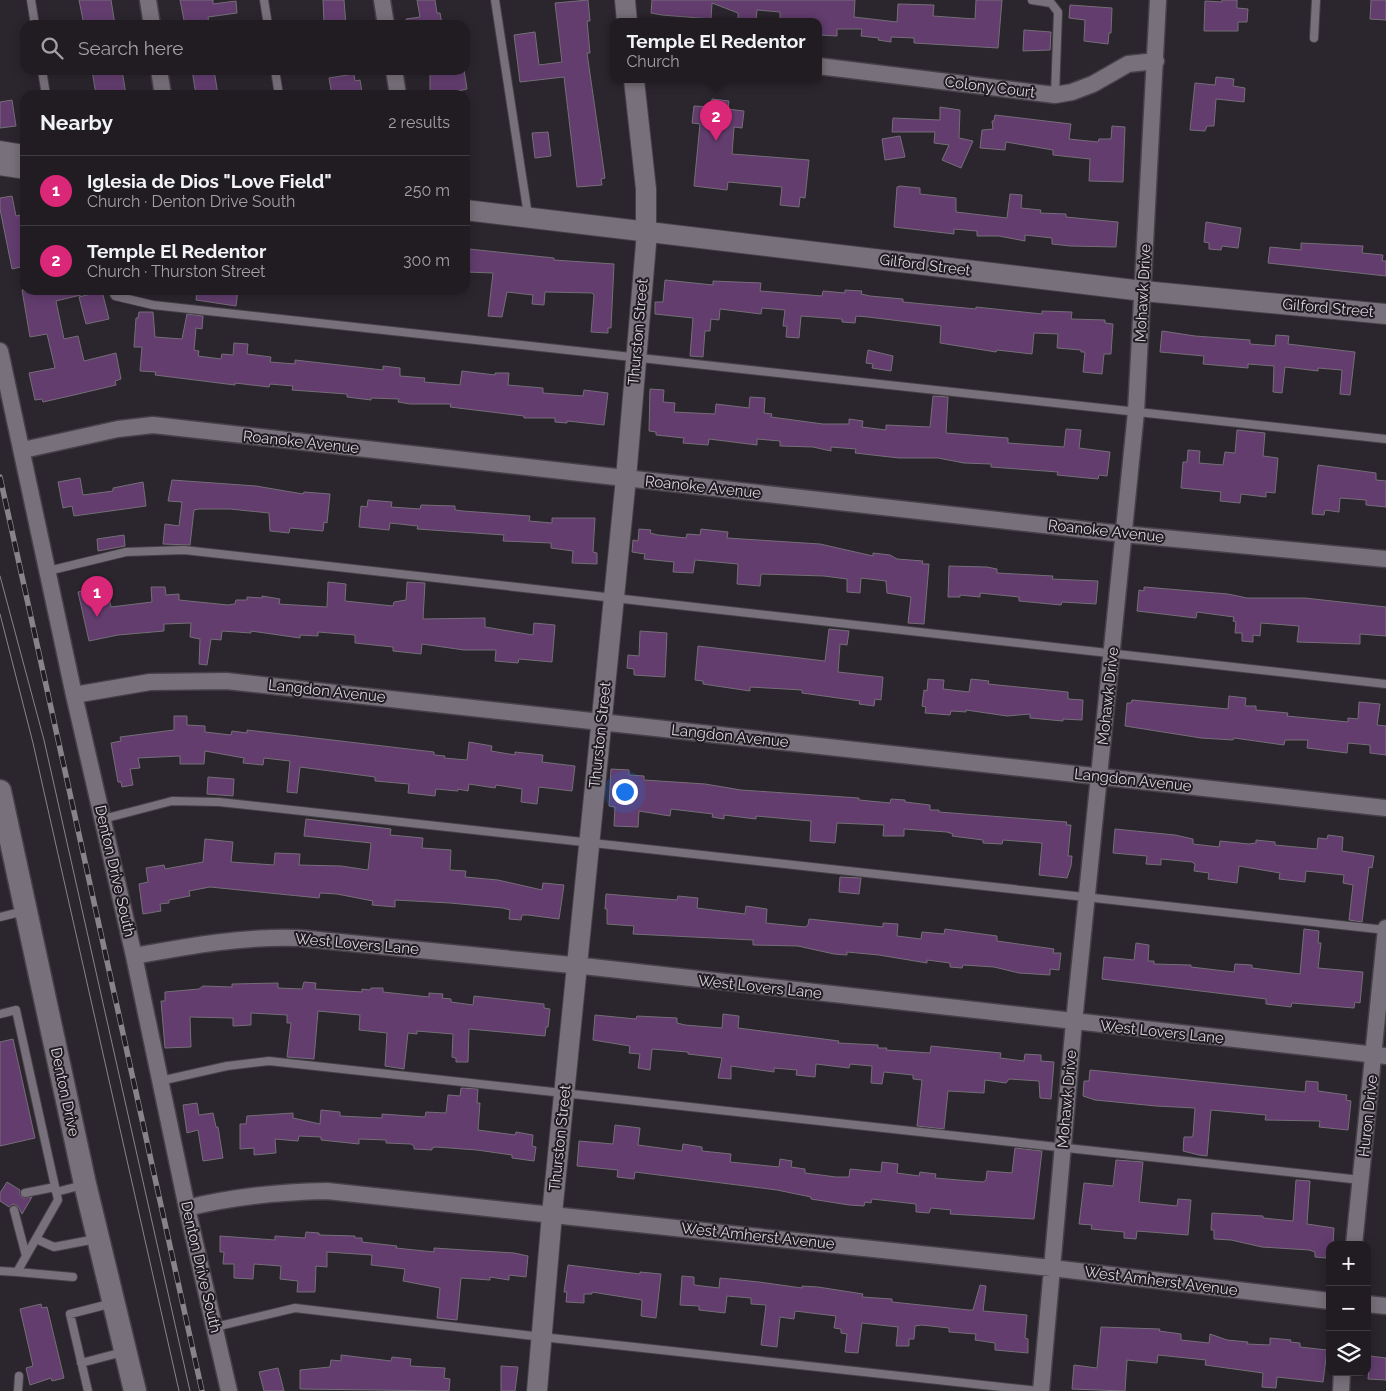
<!DOCTYPE html>
<html lang="en">
<head>
<meta charset="utf-8">
<style>
  body { margin:0; font-family:Raleway,sans-serif; background:#2d292f; color:#f1f3f6 }
  .controls { position:absolute; right:15px; bottom:15px; display:grid; overflow:hidden; border-radius:10px; box-shadow:0 2px 12px #0003 }
  .controls button { width:45px; height:45px; display:grid; place-items:center; padding:0; border:0; border-bottom:1px solid #3d3a40; background:#201c22; color:#f1f3f6; font:25px sans-serif }
  .you { position:absolute; left:624px; top:791px; width:18px; height:18px; margin:-12px; border:4px solid #fff; border-radius:50%; background:#1a73e8; box-shadow:0 0 0 8px #1a73e833 }
  .badge { display:grid; place-items:center; width:32px; height:32px; border-radius:50%; background:#db2777; color:#fff; font-size:16px; font-weight:700 }
  .pin { position:absolute; translate:-50% -41px; filter:drop-shadow(0 1px 2px #0008) }
  .pin::after { content:''; position:absolute; top:26px; width:18px; height:15px; background:inherit; clip-path:polygon(0 0,100% 0,50% 100%) }
  .popup { position:absolute; left:610px; top:18px; width:212px; height:65px; box-sizing:border-box; display:grid; place-content:center; border-radius:10px; background:#201c22; filter:drop-shadow(0 1px 4px #0005); font-size:16px; white-space:nowrap; color:#a2a1a5 }
  .popup b { font-size:19px; color:#f1f3f6 }
  .popup::after { content:''; position:absolute; left:50%; top:100%; margin-left:-10px; border:10px solid transparent; border-top-color:#201c22 }
  .list { margin:0; padding:0; list-style:none }
  h2 { display:flex; justify-content:space-between; align-items:center; height:65px; margin:0; padding:0 20px; font-size:21px }
  h2 small { font-size:16px; font-weight:400; color:#a2a1a5 }
  .list li { display:grid; grid-template-columns:32px 1fr auto; gap:15px; align-items:center; box-sizing:border-box; height:70px; padding:0 20px; border-top:1px solid #3d3a40 }
  .list b { display:block; font-size:19px; white-space:nowrap }
  .list p { margin:0; font-size:16px; white-space:nowrap; color:#a2a1a5 }
  .list em { font-size:16px; font-style:normal; color:#a2a1a5 }
  .icon { flex:none; width:28px; height:28px; fill:none; stroke:currentColor; stroke-width:2; stroke-linecap:round; stroke-linejoin:round }
  .map { position:relative; flex:none; width:1386px; height:1391px; overflow:hidden }
  .search { position:absolute; background:#201c22; box-shadow:0 2px 12px #0003; left:20px; top:20px; width:450px; height:55px; display:flex; align-items:center; gap:12px; box-sizing:border-box; padding:0 18px; border-radius:15px; color:#a2a1a5; font-size:19px }
  .panel { position:absolute; background:#201c22; box-shadow:0 2px 12px #0003; left:20px; top:90px; width:450px; height:205px; border-radius:15px }
  .map>svg:first-child { display:block }
</style>
</head>
<body>
<div class="map">
<svg width="1386" height="1391" viewBox="0 0 1386 1391">
  <rect width="100%" height="100%" fill="#2b252d"/>
  <path fill="#623d6e" stroke="#756e77" d="M79 0H111L115 25H84Z
    M180 0H213V4L236 1 237 13 208 17 209 25H185Z
    M323 0H344L346 25H330L329 21 324 22Z
    M417 0H435L437 13H440L442 25H407L406 19 420 17Z
    M588 0 590 21H587L590 53H587L605 178 601 179 602 185 577 187 564 77 520 82 514 35 535 32 539 65 562 62 555 3Z
    M652 0H855L854 17 897 22 898 4 934 5 933 16 975 19 976 0H1002L998 48 914 43V38L891 37V42L878 40 879 38 861 36 862 29H837V36L819 35V22H780V12L757 10 756 20 738 19V13L712 3 711 19 662 15 651 13Z
    M1222 0H1237V8L1248 9 1247 22H1238V31H1204L1205 1 1222 2Z
    M1371 0H1386V20L1370 19Z
    M1070 5 1112 8 1111 33H1109L1108 44 1084 41 1085 20 1069 18Z
    M1024 30 1051 32 1050 50 1023 51Z
    M92 70H122L126 95H96Z
    M192 70H214L218 95H196Z
    M430 70H464L467 89 458 91V95H430Z
    M354 74 355 81 360 80 362 92 332 95 329 78Z
    M1216 77 1234 79 1233 86 1245 88 1244 102 1216 99 1214 126H1207L1205 131 1190 130 1195 83 1215 85Z
    M712 99 729 101 728 109 744 111 742 128 734 127 732 154 809 160 805 198 800 197 799 207 780 205 782 187 728 182 727 190 694 186 700 124 692 123 694 106 711 107Z
    M12 100 16 126 0 128V102Z
    M940 107 960 110 959 138 973 141 961 168 942 160 949 145 934 143 935 132H892L893 118 940 120Z
    M995 115 1071 124 1069 139 1098 142 1099 139H1111L1112 126 1125 127 1123 182 1089 181 1090 159 1053 155V150L1006 142 1005 150 980 148 982 130 993 129 992 121H994Z
    M548 132 551 156 535 158 532 133Z
    M900 136 905 157 885 160 882 139Z
    M900 186 920 188V194L956 198V212L1007 218 1010 194 1022 195 1021 208 1041 210 1040 213 1066 214V217L1118 222 1116 247 1070 246 1052 244V238L1025 235V241L999 236H977V231L954 229V234L894 227 897 187Z
    M12 196 16 216 25 214V266L12 269 0 209V198Z
    M1206 222 1241 228 1238 248 1222 246 1221 250 1209 249V243L1204 242Z
    M1301 243 1363 246 1362 253 1383 255 1382 261H1386V276L1268 263 1270 247 1301 250Z
    M469 249 554 258V260L614 264 611 328H608V333L591 332 594 295 592 293 545 292 544 305 532 304 533 295 507 292 502 317 488 316 493 273 466 272Z
    M665 280 713 285V281L761 283 760 291 822 296 823 291 845 293V290L862 291 861 294 870 296 903 299V302L976 309V307L1042 314V311L1072 312 1071 319 1105 320V323L1113 324 1111 354H1104L1102 374 1083 372 1085 352H1081V350L1057 348 1058 334 1034 333 1032 354 997 350 996 352 940 343 941 326 868 317 856 316 855 323 842 322V319L801 316 799 338 786 337 787 326H783L785 310 762 308 761 314 720 309 719 320 711 319 710 331H705L703 357 690 356 693 318 655 314V302H663Z
    M22 290H80L81 295 56 301 64 339 78 336 84 361 116 353 121 379 115 381 116 385 74 395 43 402 42 399 35 400 29 373 55 368 47 334 30 337Z
    M197 290H238L236 306 196 300Z
    M102 291 109 319 86 324 79 297Z
    M139 312H153L155 337 182 339 187 314 203 316 202 329 196 328 194 350 199 351 198 356 221 359 222 354 233 355 234 343 248 344 247 354 271 357 270 362 295 364V360L383 370V366L400 368V376L425 378 424 382 460 385 462 371 495 375V373H509L508 385 543 388V393L583 396 584 390 608 393 604 425 567 421V423L555 422V418H524V416L450 407 451 404H410L398 402 399 399 371 398V400L347 397V394L292 390 293 386 270 384 269 387 235 383V385L155 375 156 372 140 371 142 347H134L136 318H138Z
    M1162 331 1195 336 1250 340V344L1275 346 1276 335 1289 336 1288 344 1355 352 1350 395 1340 394 1342 370 1318 368V371L1285 367 1282 393 1273 392 1274 366 1248 364V368L1203 364 1204 356 1160 352Z
    M868 350 893 356 891 371 872 368 873 364 866 363Z
    M650 389 664 390 663 402 675 403 674 412 715 414 716 404 749 408 750 397 765 398 764 413 772 414 771 417 823 424H849V419L863 421 862 427 886 430V425L930 427 933 396 948 397 946 433 1008 438V443L1064 447 1066 429 1081 430 1079 448 1110 452 1107 476 1099 475 1098 479 1057 475 1058 472 991 467V464L964 463 938 458H899L855 453 856 449 831 447V451L813 447 780 446V441L757 439V445L709 439 708 445 683 443 684 438 656 435V432L649 431Z
    M1237 430 1265 433 1263 456 1278 458 1275 493 1266 492V497L1241 494 1240 503 1220 501 1221 492 1181 488 1183 462H1187L1188 450 1200 451 1199 463 1223 465 1225 452 1235 453Z
    M1318 465 1376 473V480L1386 481V507L1366 505V500L1340 498 1339 512 1325 510 1324 515 1312 514Z
    M80 478 83 495 113 491V488L143 482 146 506 74 516 72 506 63 508 58 482Z
    M172 480 256 486 303 494 304 492 330 494 327 523 324 522 323 531 290 528 289 533 270 531 269 513 230 509H199L194 510 190 545 163 544 165 524 179 526 182 502 168 501Z
    M368 500 392 502 391 507 420 509 421 505 455 506V510L463 511 530 516 529 521 552 523V518H595L593 552 597 553V564L572 563 573 551 551 548V543L503 541 504 535 417 529 418 526 390 523 389 530 359 527 361 506 367 507Z
    M639 529 651 530 650 533 658 535 686 538 687 534 700 535 701 529 728 532 727 538 820 544 873 556V553L890 555 897 559 923 561 922 564H929L924 624 908 623 911 597 887 593 886 581 861 578 860 593 847 592V579L824 576 761 574 760 586 737 584 738 564 695 560 693 573 673 572 674 562 644 559 645 554 632 552 633 540 638 541Z
    M124 535 125 546 98 551 97 539Z
    M949 566 987 567 997 569V573L1053 576 1052 579 1098 581 1096 604 1062 602 1061 605 1019 601V597L980 593V597L960 595V597H948Z
    M328 582 346 584 345 601 393 606 394 602 406 600 407 582 425 583 423 619 485 618V627L533 635 534 623 555 625 552 662 519 659 518 663 495 661 496 650H464L422 644 421 654 393 651V647L355 643V635L318 632V636L300 635V638L251 631V633L222 631 221 640 211 639 207 665 199 664 200 639 190 637 191 623 164 624V631L118 635 89 641 78 592 106 585 111 607 152 602 151 587H165L166 595 179 594V600L228 605 235 604 236 600H247V597L262 598V596L280 599 279 604 327 607Z
    M1144 587 1228 594 1247 598H1305L1386 607V636L1360 634V644L1297 642 1299 626 1261 623 1260 636 1253 635V642L1242 641V633H1235L1236 622 1233 621 1234 617 1197 612 1196 618 1137 611 1139 590 1144 591Z
    M829 629 849 631 847 645 840 644 838 672 883 677 881 700 875 699 874 706 859 704 860 701 802 693V690L750 687V691L703 684V681L695 680 698 646 825 661Z
    M640 631 667 633 665 677 634 675V669L627 668 628 655 639 656Z
    M928 679 944 680 943 689 969 692 971 679 989 681 988 684 1068 692V699L1083 700 1082 720 1063 719V721L1030 718V714L1007 716 966 710V712L951 711 950 715 925 713 926 707 922 706 924 690 927 691Z
    M1229 696 1246 698 1245 706H1256V710L1288 713 1287 716 1348 722V718L1358 719 1359 702 1380 704 1377 725 1386 726V755L1370 753V745L1348 743 1347 753 1307 748 1308 740H1285L1284 745 1234 738 1233 740 1201 738 1125 726 1127 703H1131L1132 700 1228 709Z
    M174 716H187V725L205 726V732L231 735 232 731 247 733V730L434 752V755L445 756 444 758 467 760 469 742 492 746 491 751 515 755V752L543 755 542 762 575 766 572 791 539 787 537 804 521 802 522 789 496 785 495 788 469 784 468 791 458 789V791L436 789 435 796 408 793 409 784 375 781V777L300 767 297 793 287 792 290 761 264 758 263 765 243 763 244 758 205 751 204 764H180V756L138 758 140 768 130 769 133 785 122 787 121 782H118L111 743 121 741 120 737 174 730Z
    M611 769 629 770V775L644 776V780L705 784 741 790 859 798V800L890 803 891 799 905 800V802L930 805V810H939V812L1067 822 1066 825H1071L1068 856H1072L1071 866 1067 878 1039 875 1042 843 1003 840 1002 844 983 843V840L952 836 953 834 947 832 904 829V836H883L884 825 837 823 835 843 810 841 811 821 756 816V819L724 815V819L712 817 713 814 671 809 670 816 639 811 638 827 614 826 615 807 609 806Z
    M208 777 234 779 233 796 207 794Z
    M306 819 391 829 390 835 423 838 422 848 451 850 450 870 466 871 465 877 498 880 542 890 543 883 564 885 559 919 528 915H522L521 920 509 919 510 910 503 908 450 903 395 900V907L372 905 373 901 337 894 320 893 319 898 210 887 189 891 190 896 169 900V903L160 904 161 911 143 914 139 884 148 882 146 868 164 865 165 869 203 862 205 839 233 842 231 862 274 865 275 853 300 854 299 865 341 866 368 870 371 843 304 836Z
    M1115 829 1175 835 1193 839V844L1219 847 1220 841 1249 844 1256 843V840L1275 842V845L1317 849 1318 838 1327 839 1328 835 1343 837 1342 851 1374 856 1372 868 1369 867 1362 922 1349 920 1353 885 1343 883 1344 875 1306 871 1305 882 1279 879 1280 873 1239 866 1237 883 1208 879 1209 873 1194 871 1195 864 1192 862 1161 859V865L1146 864 1147 856 1113 853Z
    M840 877 861 878 859 894 839 892Z
    M606 894 677 900 678 896 698 898 697 908 745 914 746 906 767 909 766 923 805 927 808 925 809 919 883 927V923L898 924 897 936 921 939 922 932 944 934 945 929 997 936V941L1054 949 1053 953H1061L1059 970 1050 969V975L1019 973 994 967 963 965 962 968 950 967V963L927 960V963L879 955 847 952V955L834 954 798 946 753 945V940L633 934 634 926 607 924V909H605Z
    M1304 929 1319 931 1318 943H1321L1318 968 1363 972 1360 1003 1355 1002 1354 1008 1292 1003 1291 1007 1266 1004V999L1102 979 1104 957 1134 960 1136 943 1149 945 1148 961H1154V964L1191 965V967L1234 972 1235 964 1252 965V968L1300 974Z
    M304 982 316 983 315 989 362 992V989L370 990 371 988H383V992L429 997V993L443 994 442 998 451 999V1002L473 1005 474 996 544 1004V1008L550 1009 548 1027H546L545 1036 469 1029 468 1062H456V1058L452 1057 453 1034 417 1031V1034L408 1033 404 1069 385 1066 387 1033 359 1030 360 1015 318 1011 314 1059 287 1057 291 1023H287V1015L251 1013V1025L233 1026V1018L190 1017 191 1047 165 1048 161 1001H165V992L199 989 203 986 232 987V984L278 983V988L302 989Z
    M723 1014 739 1016 738 1028 839 1041 838 1043 878 1045V1048H887L886 1050 930 1053 931 1046 1001 1053 1000 1058 1024 1061 1025 1054 1041 1055V1061L1054 1062 1051 1099 1040 1098 1039 1081 1009 1079 1006 1083 985 1080 984 1093 948 1091 944 1129 917 1126 922 1080 913 1079V1075L884 1072 882 1084 871 1083 872 1066 850 1064 849 1068 816 1064 815 1077 796 1075 797 1070 774 1068V1072L731 1066V1079L718 1078 722 1058 688 1054V1052L652 1049 650 1070 638 1068 640 1054 629 1053 630 1046 593 1040 595 1015 636 1019 637 1016 677 1018V1023L685 1025 722 1028Z
    M13 1039 35 1138 0 1146V1042Z
    M1090 1070 1305 1092 1306 1081 1318 1082V1091L1347 1095 1346 1100 1351 1101 1348 1130 1319 1127 1320 1121 1265 1120 1266 1115 1211 1110 1207 1156 1199 1155 1183 1151 1184 1137H1192L1193 1135 1195 1108 1156 1106 1095 1100 1083 1096 1084 1081H1089Z
    M461 1088 478 1089 477 1103H480L478 1130 515 1135 516 1132 533 1135 532 1146 536 1147 534 1161 512 1158V1155L477 1150 436 1147 432 1148V1150L414 1149V1146L411 1144 386 1143V1140L359 1139V1144L321 1140V1137L299 1136 298 1141 275 1139 276 1153 254 1155V1148L240 1149V1124H246L247 1116 293 1113V1118L320 1124 321 1110 340 1112V1116L382 1118V1114L425 1117 426 1112 446 1113 448 1095 460 1096Z
    M197 1103 199 1115 213 1113 216 1127H218L223 1158 203 1161 198 1130 187 1133 183 1105Z
    M615 1125 640 1128 638 1145 682 1151 683 1144 702 1147V1151L731 1154 730 1162 779 1167 780 1159 792 1161 791 1167 805 1169V1173L836 1177H849L850 1169 881 1172 882 1162 898 1164 897 1173 919 1176 920 1172 936 1174 935 1178 983 1182 986 1180 987 1171 1012 1173 1015 1148 1042 1151 1034 1219 950 1214 951 1210 931 1208 929 1213 916 1212V1204L872 1199 871 1203 865 1202 864 1206 849 1205 811 1199V1197L777 1190 635 1172 634 1179 617 1177 618 1170 577 1166 579 1141 613 1144Z
    M1116 1160 1143 1162 1139 1202 1177 1206 1178 1199 1191 1200 1188 1235 1137 1231 1136 1239 1124 1238V1232L1091 1229 1092 1225 1079 1224 1084 1183 1113 1186Z
    M1296 1180 1310 1181 1307 1224 1334 1228 1333 1245H1330V1251H1327L1326 1258 1315 1257V1252L1309 1250 1262 1247 1231 1240 1214 1239V1230H1211L1212 1213 1263 1216V1218L1293 1221Z
    M7 1182 20 1190V1195L23 1198 32 1197 22 1214 18 1206 13 1204 9 1207 0 1201V1193Z
    M306 1232 319 1233V1235L355 1236V1238H362V1242L397 1246 396 1248 434 1252V1248L514 1253 528 1256 526 1277 509 1275V1280L490 1277V1280L461 1278 457 1320 437 1318 440 1288 403 1281 405 1269 371 1265 372 1255 327 1252V1267L316 1266 315 1292H297L298 1281 280 1279 281 1266 254 1264 253 1279 234 1278V1264H223L224 1252H220V1236L275 1240V1236L305 1238Z
    M568 1265 640 1274V1272L661 1274 656 1318 641 1316 642 1300 592 1292V1294H584V1303L566 1302 567 1292H564Z
    M682 1276 694 1277V1285L719 1288 720 1278 759 1282 802 1288V1286L818 1287 863 1294 862 1297 892 1299V1302L969 1310H973L980 1285 986 1286 983 1311 1027 1315 1025 1338 1028 1339V1353L995 1350V1343L975 1340 976 1334 949 1332V1328L922 1325 915 1326 914 1339H909V1346H896L898 1327 862 1323 858 1353 845 1352 847 1334 841 1333V1329L834 1328 836 1316 795 1311 794 1319 780 1317 777 1347 761 1345 766 1305 751 1304V1298L727 1296 725 1313 699 1310V1306L680 1305Z
    M41 1304 42 1308 47 1307 64 1378 52 1381 51 1378 30 1385 26 1368 33 1366 20 1309Z
    M1101 1327 1160 1329 1159 1331 1181 1334V1340L1209 1343 1210 1334 1227 1340 1248 1342 1247 1344 1270 1345V1338L1291 1340 1290 1342 1300 1343V1347L1327 1350 1323 1382 1277 1377 1276 1388 1262 1387 1263 1373 1205 1365 1206 1360 1158 1355 1157 1363 1127 1360 1125 1391 1072 1389 1074 1365 1097 1368Z
    M341 1355 391 1361 392 1357 411 1359 410 1366 445 1368 444 1378 450 1379 449 1391 300 1389V1370L330 1367 331 1360 341 1361Z
    M1370 1356 1386 1358V1380L1368 1379Z
    M501 1366 518 1367 515 1391H501Z
    M278 1368 284 1391H264L259 1372Z"/>
  <g fill="none" stroke-linecap="round" stroke-linejoin="round">
    <defs>
      <path id="service" d="M31 0 35 25
        M264 0 268 25
        M495 0 528 215
        M1032 0 1051 3 1058 12 1055 95
        M1314 38 1316 0
        M42 70 46 95
        M275 70 279 95
        M112 290 115 296 153 305 1386 439
        M48 571 126 552 184 550 1386 684
        M103 819 172 801 219 802 1386 930
        M0 917 24 911
        M0 1014 16 1010 58 1200 17 1272 0 1271
        M160 1081 227 1066 269 1061 1361 1180
        M56 1192 83 1185
        M25 1193 55 1187
        M14 1210 26 1256
        M36 1239 54 1247 96 1239
        M17 1272 73 1277
        M215 1327 295 1308 542 1337 1039 1391
        M81 1363 123 1352
        M18 1391 19 1376
        M88 1391 70 1314 113 1303"/>
      <path id="minor" d="M148 0 152 25
        M382 0 386 25
        M818 66 1055 95 1072 92 1093 84 1128 64 1156 61
        M159 70 163 95
        M394 70 398 95
        M0 351 74 695 134 956 187 1208 229 1391
        M23 450 118 429 153 425 1123 534 1386 559
        M74 695 150 682 226 681 1386 808
        M134 956C189 946 243 936 299 938L592 967 1386 1056
        M187 1208C235 1196 278 1192 327 1191L1052 1268 1330 1301
        M1354 1245 1386 928
        M1367 1304 1386 1306
        M1041 1391 1074 1022 1136 412 1158 0
        M1341 1391 1342 1372"/>
      <path id="tertiary" d="M625 0 627 22
        M0 151 25 155
        M0 165 25 169
        M465 210 1143 291 1386 314
        M537 1391 552 1214 626 478 646 244V189L634 80"/>
      <path id="secondary" d="M0 791 85 1184 135 1391"/>
    </defs>
    <use href="#service" stroke="#464148" stroke-width="10"/>
    <use href="#minor" stroke="#464148" stroke-width="19"/>
    <use href="#tertiary" stroke="#464148" stroke-width="22"/>
    <use href="#secondary" stroke="#464148" stroke-width="25"/>
    <use href="#service" stroke="#78707a" stroke-width="8"/>
    <use href="#minor" stroke="#78707a" stroke-width="16"/>
    <use href="#tertiary" stroke="#78707a" stroke-width="20"/>
    <use href="#secondary" stroke="#78707a" stroke-width="22"/>
    <path stroke="#88838a" stroke-width="1" d="M0 576 44 740 190 1391
      M0 614 33 743 179 1391"/>
    <defs>
      <path id="rail" d="M0 477 202 1391"/>
    </defs>
    <use href="#rail" stroke="#88838a" stroke-width="5.5"/>
    <use href="#rail" stroke="#211c23" stroke-width="4" stroke-dasharray="11" stroke-linecap="butt"/>
  </g>
  <g text-anchor="middle" stroke-width="4" stroke-linejoin="round" paint-order="stroke">
    <g font-size="15" fill="#d8d4d9" stroke="#211c23">
      <text transform="translate(990 87) rotate(7)" y="5">Colony Court</text>
      <text transform="translate(925 265) rotate(7)" y="5">Gilford Street</text>
      <text transform="translate(1143 293) rotate(-87)" y="5">Mohawk Drive</text>
      <text transform="translate(1328 308) rotate(5)" y="5">Gilford Street</text>
      <text transform="translate(638 332) rotate(-85)" y="5">Thurston Street</text>
      <text transform="translate(301 442) rotate(6)" y="5">Roanoke Avenue</text>
      <text transform="translate(703 487) rotate(6)" y="5">Roanoke Avenue</text>
      <text transform="translate(1106 531) rotate(6)" y="5">Roanoke Avenue</text>
      <text transform="translate(327 691) rotate(6)" y="5">Langdon Avenue</text>
      <text transform="translate(1108 696) rotate(-84)" y="5">Mohawk Drive</text>
      <text transform="translate(600 735) rotate(-84)" y="5">Thurston Street</text>
      <text transform="translate(730 736) rotate(6)" y="5">Langdon Avenue</text>
      <text transform="translate(1133 780) rotate(6)" y="5">Langdon Avenue</text>
      <text transform="translate(115 871) rotate(77)" y="5">Denton Drive South</text>
      <text transform="translate(357 944) rotate(5)" y="5">West Lovers Lane</text>
      <text transform="translate(760 987) rotate(6)" y="5">West Lovers Lane</text>
      <text transform="translate(1162 1032) rotate(6)" y="5">West Lovers Lane</text>
      <text transform="translate(65 1092) rotate(78)" y="5">Denton Drive</text>
      <text transform="translate(1067 1099) rotate(-85)" y="5">Mohawk Drive</text>
      <text transform="translate(1368 1116) rotate(-84)" y="5">Huron Drive</text>
      <text transform="translate(560 1138) rotate(-84)" y="5">Thurston Street</text>
      <text transform="translate(758 1236) rotate(6)" y="5">West Amherst Avenue</text>
      <text transform="translate(201 1267) rotate(77)" y="5">Denton Drive South</text>
      <text transform="translate(1161 1281) rotate(7)" y="5">West Amherst Avenue</text>
    </g>
  </g>
</svg>
<div class="controls">
<button>+</button>
<button>−</button>
<button><svg class="icon" aria-label="layers" viewBox="0 0 24 24"><path d="M12 4l9 5-9 5-9-5zM3 14l9 5 9-5"/></svg></button>
</div>
<div class="you"></div>
<div class="pin badge" style="left:97px;top:617px">1</div>
<div class="pin badge" style="left:716px;top:141px">2</div>
<div class="popup"><b>Temple El Redentor</b>Church</div>
<div class="search"><svg class="icon" aria-label="search" viewBox="0 0 24 24"><circle cx="10" cy="10" r="6"/><path d="M15 15l6 6"/></svg>Search here</div>
<section class="panel">
<h2>Nearby<small>2 results</small></h2>
<ul class="list">
<li><span class="badge">1</span><div><b>Iglesia de Dios &quot;Love Field&quot;</b><p>Church · Denton Drive South</p></div><em>250 m</em></li>
<li><span class="badge">2</span><div><b>Temple El Redentor</b><p>Church · Thurston Street</p></div><em>300 m</em></li>
</ul>
</section>
</div>
</body>
</html>
